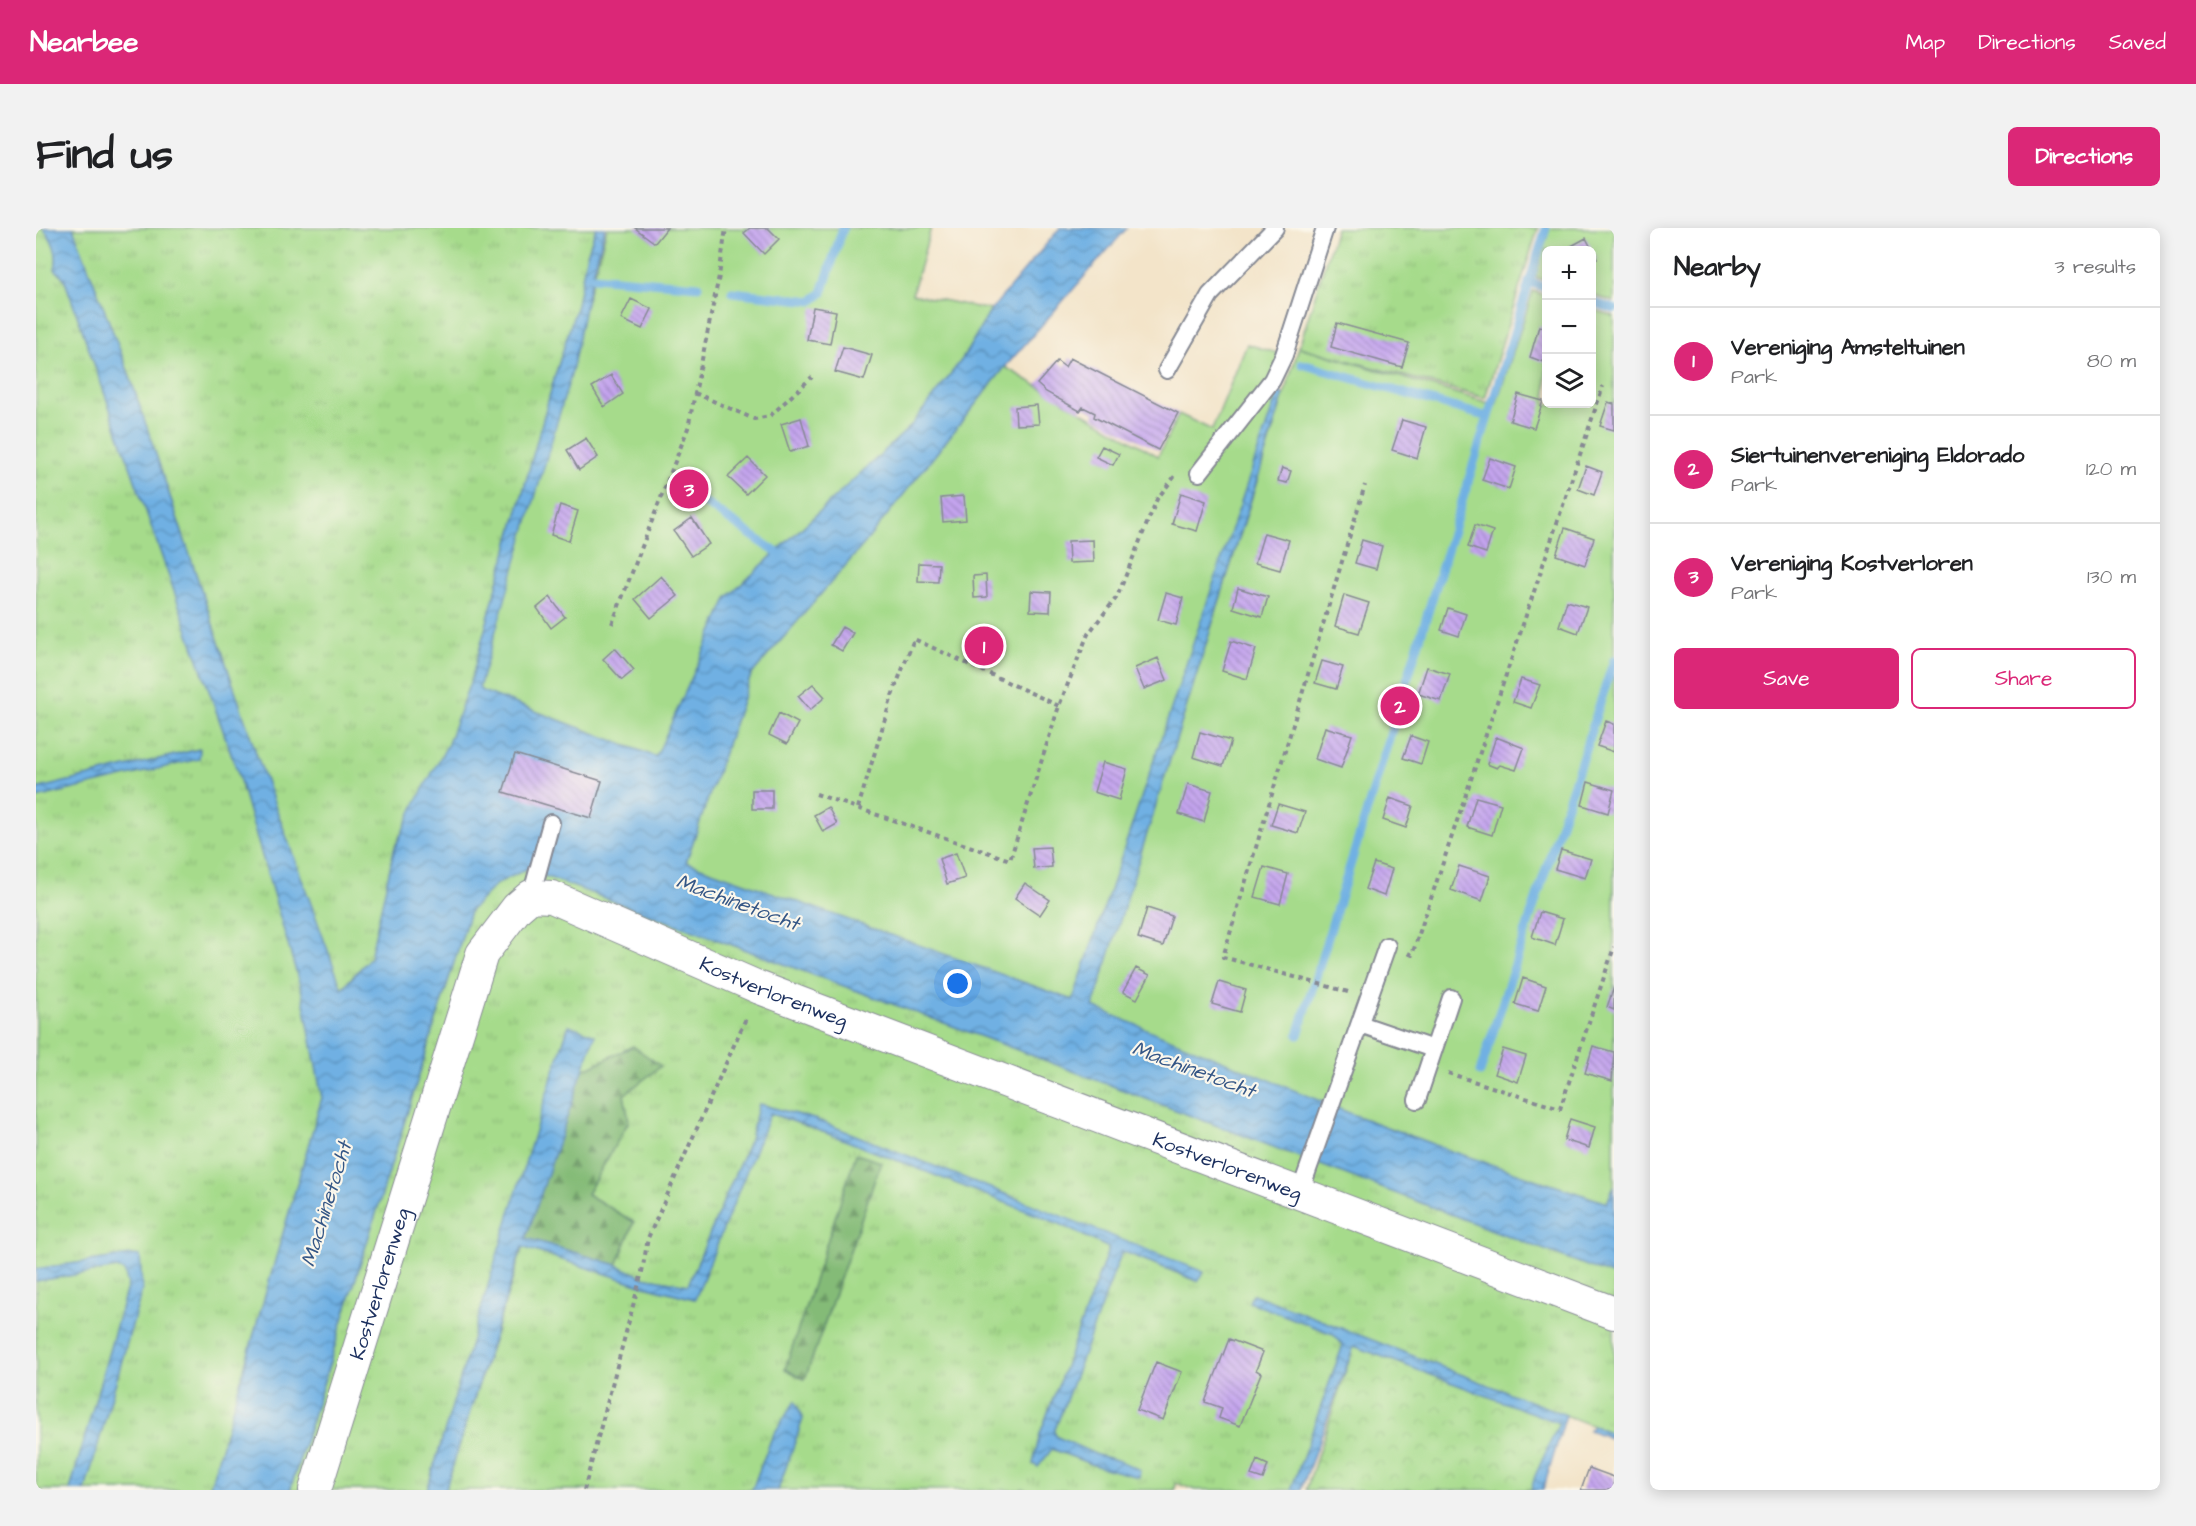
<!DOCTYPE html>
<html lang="en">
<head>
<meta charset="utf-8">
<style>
  body { margin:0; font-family:"Architects Daughter",sans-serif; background:#f2f2f2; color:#202124 }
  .controls { position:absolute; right:18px; top:18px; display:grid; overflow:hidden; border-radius:9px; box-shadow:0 3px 15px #0003 }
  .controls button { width:54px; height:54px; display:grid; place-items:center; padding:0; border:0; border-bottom:2px solid #e0e0e0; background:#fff; color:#202124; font:30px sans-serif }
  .you { position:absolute; left:922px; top:756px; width:21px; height:21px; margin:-15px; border:4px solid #fff; border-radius:50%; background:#1a73e8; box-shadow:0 0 0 9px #1a73e833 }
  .badge { display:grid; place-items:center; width:39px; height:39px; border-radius:50%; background:#db2777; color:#fff; font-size:20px; font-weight:700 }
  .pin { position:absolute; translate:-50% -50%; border:3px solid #fff; box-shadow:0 2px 6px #0006 }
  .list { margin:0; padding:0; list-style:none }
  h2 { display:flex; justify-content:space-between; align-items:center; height:78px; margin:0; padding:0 24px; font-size:26px }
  h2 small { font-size:20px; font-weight:400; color:#757577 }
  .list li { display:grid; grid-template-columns:39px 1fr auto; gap:18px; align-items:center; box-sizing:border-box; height:108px; padding:0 24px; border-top:2px solid #e0e0e0 }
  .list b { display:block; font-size:22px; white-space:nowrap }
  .list p { margin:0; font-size:20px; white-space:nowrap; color:#757577 }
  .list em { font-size:20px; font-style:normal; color:#757577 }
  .actions { display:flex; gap:12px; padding:18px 24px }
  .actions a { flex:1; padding:14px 0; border:2px solid #db2777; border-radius:9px; text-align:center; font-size:21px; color:#db2777 }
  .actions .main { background:#db2777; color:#fff }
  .icon { flex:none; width:33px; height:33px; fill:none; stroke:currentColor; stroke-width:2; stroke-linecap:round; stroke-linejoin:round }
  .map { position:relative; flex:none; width:1578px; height:1262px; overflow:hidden; border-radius:9px }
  header { display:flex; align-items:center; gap:36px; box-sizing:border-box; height:84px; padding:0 30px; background:#db2777; color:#fff }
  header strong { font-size:28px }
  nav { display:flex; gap:33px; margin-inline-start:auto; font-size:21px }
  .intro { display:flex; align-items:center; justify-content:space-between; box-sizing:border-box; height:144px; padding:0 36px }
  h1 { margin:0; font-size:42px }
  .button { padding:15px 27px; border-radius:9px; background:#db2777; color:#fff; font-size:21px; font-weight:700 }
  main { display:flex; gap:36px; padding:0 36px }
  aside { flex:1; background:#fff; border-radius:9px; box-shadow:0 3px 15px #0003 }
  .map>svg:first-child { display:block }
</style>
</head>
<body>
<header>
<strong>Nearbee</strong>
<nav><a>Map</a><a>Directions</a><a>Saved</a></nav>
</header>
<div class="intro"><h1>Find us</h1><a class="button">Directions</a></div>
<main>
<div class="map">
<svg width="1578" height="1262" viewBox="0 0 1578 1262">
  <defs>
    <pattern id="grass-tufts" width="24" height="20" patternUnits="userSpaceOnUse" patternTransform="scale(1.5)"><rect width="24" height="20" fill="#a6db8b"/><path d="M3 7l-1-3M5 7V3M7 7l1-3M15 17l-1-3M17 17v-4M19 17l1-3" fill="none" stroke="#8ebc7a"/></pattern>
    <pattern id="forest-firs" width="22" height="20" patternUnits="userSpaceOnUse" patternTransform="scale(1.5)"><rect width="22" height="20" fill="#84bb77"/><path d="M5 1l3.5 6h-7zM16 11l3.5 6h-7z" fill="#6b9865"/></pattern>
    <pattern id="park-crowns" width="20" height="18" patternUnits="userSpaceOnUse" patternTransform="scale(1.5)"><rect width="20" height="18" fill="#a6db8b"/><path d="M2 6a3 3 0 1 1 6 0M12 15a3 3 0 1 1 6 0" fill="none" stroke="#8ebc7a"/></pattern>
    <pattern id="water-waves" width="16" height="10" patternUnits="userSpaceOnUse" patternTransform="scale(1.5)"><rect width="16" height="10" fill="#6fb0e3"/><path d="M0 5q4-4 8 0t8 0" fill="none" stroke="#5a90bb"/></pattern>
    <pattern id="building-back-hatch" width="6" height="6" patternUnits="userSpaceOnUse" patternTransform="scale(1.5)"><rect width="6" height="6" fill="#c4a4ee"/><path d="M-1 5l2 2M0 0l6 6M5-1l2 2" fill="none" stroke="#9e86c4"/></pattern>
  </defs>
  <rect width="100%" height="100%" fill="#fbf7ec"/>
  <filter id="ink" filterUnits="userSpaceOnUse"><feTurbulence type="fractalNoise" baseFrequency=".0167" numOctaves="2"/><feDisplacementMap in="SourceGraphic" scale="12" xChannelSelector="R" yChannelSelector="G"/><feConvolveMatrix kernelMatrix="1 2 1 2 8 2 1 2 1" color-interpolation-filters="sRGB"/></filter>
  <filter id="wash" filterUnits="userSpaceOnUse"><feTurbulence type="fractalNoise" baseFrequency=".008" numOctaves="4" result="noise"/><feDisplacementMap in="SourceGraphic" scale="24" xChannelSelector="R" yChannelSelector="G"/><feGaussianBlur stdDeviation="1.35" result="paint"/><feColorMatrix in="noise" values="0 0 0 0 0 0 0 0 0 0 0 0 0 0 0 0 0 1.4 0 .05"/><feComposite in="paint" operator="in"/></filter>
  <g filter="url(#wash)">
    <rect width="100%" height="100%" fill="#f3e4c9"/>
    <path fill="url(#grass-tufts)" stroke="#608574" stroke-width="1.5" fill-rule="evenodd" d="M0 0H7C17 11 23 26 19 41L28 50 201 542 266 764 286 870 173 1262H49L106 1062 104 1028 95 1027 0 1041V570L162 531 163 521 0 561Z
      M37 0H560L550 30 541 77 519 148 436 449 412 516 359 618 334 730 305 761 221 528 93 146Z
      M1300 0H1502L1449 170 1263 119Z
      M490 641 979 821 1578 1048V1206L1217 1066 1214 1074 1298 1106 1307 1117 1255 1262H1160L1140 1255 1139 1262H991L986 1260 985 1262H742L766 1191 736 1209 716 1262H409L487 1019 605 1057 659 1071 733 885 801 909 1024 996 1073 1020 1004 1206 997 1236 1016 1221 1060 1238 1084 1233 1061 1227 1021 1209 1018 1204 1086 1023 1161 1053 1168 1045 781 892 723 876 714 911 652 1057 607 1049 581 1037 598 994 551 966 593 893 588 867 597 818 545 843 559 807 533 797C483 951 438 1107 391 1262H254L434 683 460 656ZM845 934 769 1150 768 1151 750 1141Z
      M81 1040 88 1042 92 1056 34 1262H0V1053Z"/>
    <path fill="url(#forest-firs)" stroke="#50756a" stroke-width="1.5" d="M597 818 625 838 588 867 593 893 551 966 598 994 581 1037 490 1010 545 843Z
      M820 926 845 934 769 1151 749 1141Z"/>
    <path fill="url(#park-crowns)" stroke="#608574" stroke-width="1.5" d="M1318 1118 1524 1195 1498 1262H1270Z"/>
    <path fill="#a6db8b" stroke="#608574" stroke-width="1.5" d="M571 0H895L876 66 955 82 927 130 874 199 692 369 621 529 446 463 443 460Z
      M1514 0H1578V74L1556 67V22H1510V53L1499 49Z
      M1497 63 1510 68V176H1556V81L1578 88V958L1571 975 1415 923 1318 887 1056 781 1263 119 1460 177Z
      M1211 116 1248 127 1241 169 1037 772 650 634 715 447 828 316 969 139 1122 228 1143 186 1176 202Z"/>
    <path fill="url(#water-waves)" stroke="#4570a0" stroke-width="1.5" d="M7 0H37L93 146 221 528 306 761 334 730 358 622 380 574 412 516 436 449 519 148 541 77 550 30 560 0H569L553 60 536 143 443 460 446 463 620 529 692 369 874 199 927 130 955 82 1024 0H1091L969 139 828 316 715 447 650 634 1037 772 1243 161 1247 168 1057 779 1318 887 1415 923 1571 975 1578 958V1048L979 821 490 641 460 656 434 683 254 1262H173L286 870 266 764 201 542 28 50 19 41C23 26 17 11 7 0Z
      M164 521 163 531 0 570V561Z
      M533 797 559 807 490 1010 581 1037 607 1049 652 1057 714 911 723 876 781 892 1168 1044 1162 1053 1086 1023 1018 1204 1021 1209 1061 1227 1084 1233 1104 1242 1103 1249 1060 1238 1016 1221 1002 1239 997 1236 1004 1206 1073 1020 1024 996 801 909 734 885 659 1071 605 1057 486 1019 409 1262H391C438 1107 482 951 533 797Z
      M95 1027 104 1028 106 1062 49 1262H34L92 1056 88 1043 81 1040 0 1053V1041Z
      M1217 1066 1530 1187 1507 1262H1495L1499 1248 1523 1195 1318 1118 1265 1262H1255L1307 1117 1297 1106 1213 1074Z
      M759 1173 767 1191 742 1262H716L736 1209Z
      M1557 1198 1578 1206V1212L1553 1202Z"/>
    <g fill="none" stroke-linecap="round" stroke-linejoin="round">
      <path stroke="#6fb0e3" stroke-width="9" d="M557 49 662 58
        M1493 54 1510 60
        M696 64 776 73 786 65 807 0
        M1556 74 1578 81
        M1266 136 1452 189
        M644 262 666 273 740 324
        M1262 807 1510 0
        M1444 844 1578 432"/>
    </g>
    <g id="blocks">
      <path fill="url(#building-back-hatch)" d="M599 0H631L619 15Z
        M714 0H732L743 11 728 26 708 5Z
        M1550 10 1561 31 1556 33V22H1528Z
        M595 71 616 81 606 101 585 91Z
        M777 79 800 83 794 116 771 112Z
        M1301 95 1373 115 1366 139 1295 119Z
        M1503 98 1510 100V135L1494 129Z
        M807 119 836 127 828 152 799 144Z
        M1034 130 1142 185 1122 222 1058 189 1059 185 1047 179 1044 183 1010 164 1001 156 1021 133 1029 139Z
        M575 147 587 166 568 179 556 159Z
        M1482 166 1507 173 1498 200 1474 193Z
        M1572 174 1578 176V202L1564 198Z
        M1001 177 1003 196 980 197 979 179Z
        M765 190 773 218 754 224 745 196Z
        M1366 192 1390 199 1381 230 1356 222Z
        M550 210 562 229 543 242 531 222Z
        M1066 218 1083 226 1077 237 1060 229Z
        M712 230 729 247 710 266 692 249Z
        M1454 230 1480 239 1473 261 1446 252Z
        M1550 238 1566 244 1558 267 1542 261Z
        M1246 240 1255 243 1251 255 1242 253Z
        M1145 265 1170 273 1161 303 1136 296Z
        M928 268 930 292 907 294 905 270Z
        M524 277 542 283 533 313 515 307Z
        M656 290 673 316 655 328 638 303Z
        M1439 297 1457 303 1450 325 1432 319Z
        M1529 300 1558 310 1549 337 1520 327Z
        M1228 305 1253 312 1244 342 1219 335Z
        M1057 312 1058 334 1033 335 1032 313Z
        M1326 312 1346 318 1340 341 1319 335Z
        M883 335 903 336 902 354 882 353Z
        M950 347 951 369 938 370 937 348Z
        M625 348 642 368 615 390 599 371Z
        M1202 360 1232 369 1226 389 1197 380Z
        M995 363 1015 364 1014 384 994 383Z
        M1130 365 1147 370 1140 397 1122 392Z
        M1308 367 1333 375 1323 405 1299 398Z
        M514 369 529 389 515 400 501 380Z
        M1531 373 1551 379 1542 405 1523 398Z
        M1412 380 1430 386 1423 408 1405 402Z
        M806 399 817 405 806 423 795 417Z
        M1195 413 1220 421 1211 451 1186 443Z
        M579 420 598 442 586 452 567 431Z
        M1122 430 1131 452 1108 461 1099 440Z
        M1286 433 1307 439 1300 461 1279 455Z
        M1391 439 1414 446 1405 473 1382 466Z
        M1485 451 1504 457 1495 480 1477 474Z
        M777 456 789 469 774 482 762 468Z
        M743 485 762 495 751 516 733 507Z
        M1570 493 1578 496V524L1561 518Z
        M1289 499 1316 507 1305 540 1279 531Z
        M1164 504 1195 513 1187 538 1157 529Z
        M1375 508 1392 514 1385 536 1367 530Z
        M1460 509 1488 520 1480 542 1464 537 1461 540 1451 536Z
        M479 526 566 553 555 590 467 564Z
        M1067 534 1091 541 1083 572 1058 564Z
        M1552 554 1578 562 1572 585 1546 577Z
        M1152 556 1176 563 1168 594 1143 586Z
        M716 562H736V581H716Z
        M1440 569 1465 576 1456 607 1431 599Z
        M1354 570 1377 578 1370 600 1347 592Z
        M1242 576 1269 584 1262 605 1235 597Z
        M792 579 801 596 787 604 778 587Z
        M1014 619 1016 639 998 641 996 620Z
        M1525 622 1555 631 1549 650 1519 641Z
        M920 625 929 650 911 656 903 631Z
        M1338 635 1356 641 1348 668 1329 661Z
        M1423 638 1454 648 1446 673 1415 662Z
        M1228 639 1252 646 1244 676 1219 669Z
        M989 655 1014 672 1004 687 979 670Z
        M1111 680 1136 688 1127 718 1102 710Z
        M1504 684 1527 691 1519 717 1496 709Z
        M1100 740 1114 747 1101 771 1087 764Z
        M1487 750 1510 758 1502 783 1479 776Z
        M1183 754 1210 762 1204 784 1176 776Z
        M1578 759V782L1571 779Z
        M1557 818 1578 824 1576 853 1549 845Z
        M1467 821 1490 828 1482 854 1459 846Z
        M1534 891 1559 899 1553 920 1528 912Z
        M1193 1111 1227 1124 1220 1142 1225 1145 1204 1198 1183 1190 1186 1180 1169 1174Z
        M1120 1134 1146 1144 1127 1192 1101 1182Z
        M1221 1232 1232 1237 1227 1251 1215 1247Z
        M1553 1240 1578 1249V1262H1545Z"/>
    </g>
  </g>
  <g filter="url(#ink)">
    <use href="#blocks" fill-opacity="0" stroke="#878a94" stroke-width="1.5"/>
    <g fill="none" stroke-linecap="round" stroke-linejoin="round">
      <defs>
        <path id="lane" d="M1131 142 1174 67 1239 0
          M1163 245 1236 152 1248 127 1289 0
          M495 668 515 595
          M1324 796 1397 821
          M1381 872 1415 770
          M1264 964 1351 718"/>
        <g id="street">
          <path id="s1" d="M279 1262 446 726 481 680 495 668 516 669 724 760 1578 1085"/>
        </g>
      </defs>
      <use href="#lane" stroke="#878a94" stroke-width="20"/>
      <use href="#street" stroke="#878a94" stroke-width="34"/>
      <path stroke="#878a94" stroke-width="4" stroke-dasharray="4.5 4.5" stroke-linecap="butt" d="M659 165 718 191 734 188 776 149
        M576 396 652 200 683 48 690 0
        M780 566 974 632 1023 478 1052 406 1081 369 1121 271 1139 248H1142
        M822 580 856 468 878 411 1023 478
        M1372 725 1376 727 1567 158
        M1312 764 1187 729 1329 257
        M1412 845 1524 881 1578 719
        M548 1262 606 1044 612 1010 711 788"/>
      <use href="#lane" stroke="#fff" stroke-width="16"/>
      <use href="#street" stroke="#fff" stroke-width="32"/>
    </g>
  </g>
  <g text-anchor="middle" stroke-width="4.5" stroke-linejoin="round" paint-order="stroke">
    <g font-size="20" fill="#1b2f5e" stroke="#fbf7ec">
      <text dy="7" stroke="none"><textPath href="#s1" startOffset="900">Kostverlorenweg</textPath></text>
      <text dy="7" stroke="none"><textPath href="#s1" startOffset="1386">Kostverlorenweg</textPath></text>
      <text dy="7" stroke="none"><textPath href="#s1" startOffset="216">Kostverlorenweg</textPath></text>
    </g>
    <g font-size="21" font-style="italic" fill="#345686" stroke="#fbf7ec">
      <text transform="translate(702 674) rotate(20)" y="7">Machinetocht</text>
      <text transform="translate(1158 841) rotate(20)" y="7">Machinetocht</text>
      <text transform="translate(290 976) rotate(-73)" y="7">Machinetocht</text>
    </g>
  </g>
</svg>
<div class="controls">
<button>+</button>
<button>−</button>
<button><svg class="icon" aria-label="layers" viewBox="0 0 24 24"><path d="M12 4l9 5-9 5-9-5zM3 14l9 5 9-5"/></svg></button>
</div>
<div class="you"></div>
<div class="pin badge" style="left:948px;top:418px">1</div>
<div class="pin badge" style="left:1364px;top:478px">2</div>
<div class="pin badge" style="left:653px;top:261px">3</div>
</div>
<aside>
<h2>Nearby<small>3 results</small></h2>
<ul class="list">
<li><span class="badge">1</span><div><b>Vereniging Amsteltuinen</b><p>Park</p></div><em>80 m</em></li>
<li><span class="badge">2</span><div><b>Siertuinenvereniging Eldorado</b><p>Park</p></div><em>120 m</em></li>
<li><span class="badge">3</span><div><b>Vereniging Kostverloren</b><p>Park</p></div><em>130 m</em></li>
</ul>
<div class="actions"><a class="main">Save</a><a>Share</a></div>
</aside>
</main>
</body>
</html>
